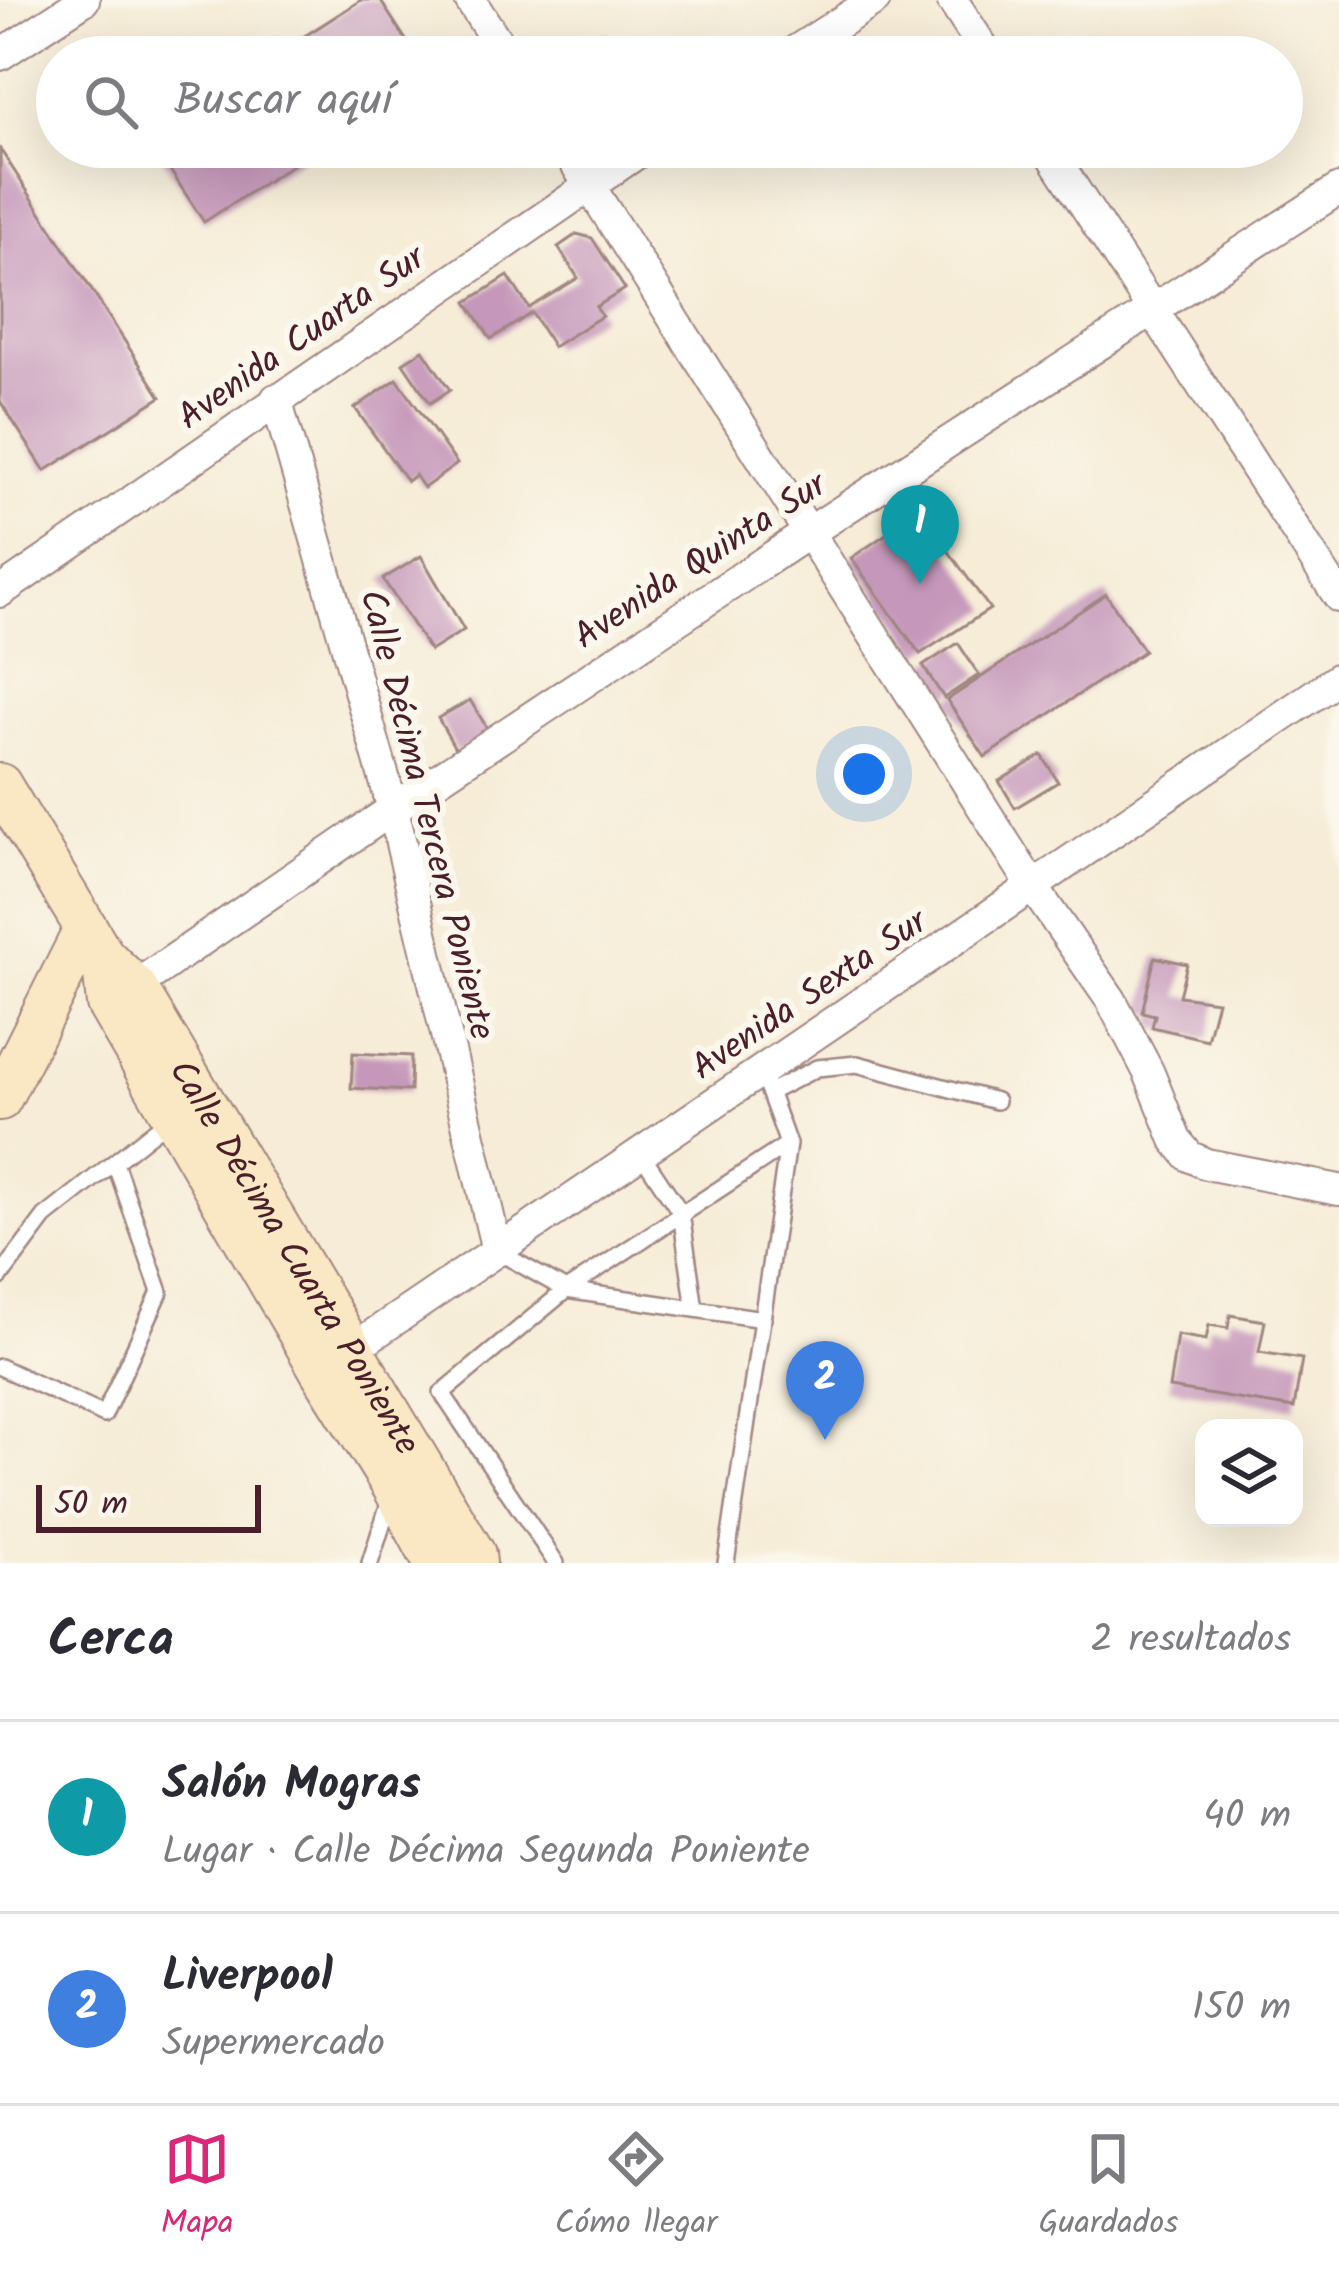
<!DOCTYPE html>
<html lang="es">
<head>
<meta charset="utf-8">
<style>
  body { margin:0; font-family:Kalam,sans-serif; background:#f7f7f7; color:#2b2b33 }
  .controls { position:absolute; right:36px; bottom:36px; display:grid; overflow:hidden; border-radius:24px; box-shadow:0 12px 48px #0002 }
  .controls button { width:108px; height:108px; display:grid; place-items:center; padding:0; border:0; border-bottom:3px solid #e1e1e2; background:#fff; color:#2b2b33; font:60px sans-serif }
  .scale { position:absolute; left:36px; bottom:30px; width:225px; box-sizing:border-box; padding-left:12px; border:6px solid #4a1f2b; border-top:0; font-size:33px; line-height:42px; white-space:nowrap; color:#4a1f2b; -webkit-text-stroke:9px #fbf7ec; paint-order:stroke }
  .you { position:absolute; left:864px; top:774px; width:42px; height:42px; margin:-30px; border:9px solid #fff; border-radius:50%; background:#1a73e8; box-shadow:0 0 0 18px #1a73e833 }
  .badge { display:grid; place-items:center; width:78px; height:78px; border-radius:50%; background:#db2777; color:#fff; font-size:39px; font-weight:700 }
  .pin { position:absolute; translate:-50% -99px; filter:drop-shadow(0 3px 6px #0008) }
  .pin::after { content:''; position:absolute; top:63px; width:42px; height:36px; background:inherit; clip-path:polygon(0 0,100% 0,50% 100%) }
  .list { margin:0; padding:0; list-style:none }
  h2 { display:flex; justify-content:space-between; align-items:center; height:156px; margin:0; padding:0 48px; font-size:51px }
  h2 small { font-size:39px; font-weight:400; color:#7c7c81 }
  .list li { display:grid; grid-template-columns:78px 1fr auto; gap:36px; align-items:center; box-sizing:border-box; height:192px; padding:0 48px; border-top:3px solid #e1e1e2 }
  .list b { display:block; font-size:45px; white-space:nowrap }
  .list p { margin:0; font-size:39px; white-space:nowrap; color:#7c7c81 }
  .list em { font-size:39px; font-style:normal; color:#7c7c81 }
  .icon { flex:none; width:66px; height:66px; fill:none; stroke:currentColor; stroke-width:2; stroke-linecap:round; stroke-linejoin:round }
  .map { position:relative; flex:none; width:1339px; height:1563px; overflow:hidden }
  .search { position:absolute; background:#fff; box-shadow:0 12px 48px #0002; left:36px; right:36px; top:36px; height:132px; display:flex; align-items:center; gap:30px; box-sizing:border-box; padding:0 42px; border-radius:66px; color:#7c7c81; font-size:45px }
  .sheet { height:540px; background:#fff }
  nav { display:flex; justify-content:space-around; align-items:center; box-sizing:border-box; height:168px; border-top:3px solid #e1e1e2; background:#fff; font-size:33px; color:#7c7c81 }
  nav a { display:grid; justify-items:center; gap:6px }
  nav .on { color:#db2777 }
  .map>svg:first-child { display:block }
</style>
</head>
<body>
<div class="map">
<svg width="1339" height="1563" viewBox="0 0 1339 1563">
  <rect width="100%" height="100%" fill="#fbf7ec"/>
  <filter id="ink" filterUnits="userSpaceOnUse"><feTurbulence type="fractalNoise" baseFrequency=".00833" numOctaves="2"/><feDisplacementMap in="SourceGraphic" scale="24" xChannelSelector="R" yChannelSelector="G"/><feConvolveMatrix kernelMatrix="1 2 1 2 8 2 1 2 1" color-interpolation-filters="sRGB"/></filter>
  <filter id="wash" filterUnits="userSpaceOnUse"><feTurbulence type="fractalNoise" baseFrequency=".004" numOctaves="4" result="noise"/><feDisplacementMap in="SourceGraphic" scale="48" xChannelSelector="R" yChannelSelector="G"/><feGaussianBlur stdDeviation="2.7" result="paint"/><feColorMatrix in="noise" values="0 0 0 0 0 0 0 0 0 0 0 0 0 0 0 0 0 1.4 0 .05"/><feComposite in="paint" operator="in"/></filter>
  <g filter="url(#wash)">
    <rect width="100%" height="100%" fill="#f6ecd7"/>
    <g id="blocks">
      <path fill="#c597ba" d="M361 0H380L417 57H272Z
        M155 147H320L204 222Z
        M0 149 161 397 45 471 0 401Z
        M577 234 592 238 625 289 596 307 602 316 553 347 532 313 491 339 467 302 508 276 529 308 578 278 558 247Z
        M423 350 450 390 430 403 403 363Z
        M397 379 457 464 424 488 415 475 407 481 355 408Z
        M920 511 990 609 920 654 851 558Z
        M421 556 464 630 430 651 383 579Z
        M1106 594 1144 651 985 757 947 700Z
        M958 643 979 675 944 698 923 666Z
        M470 700 490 733 457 752 438 718Z
        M1042 755 1058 782 1015 808 999 781Z
        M1155 957 1187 964 1179 996 1217 1001 1207 1040 1152 1027 1155 1015 1142 1012Z
        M353 1053 411 1056 410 1091 351 1088Z
        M1230 1315 1265 1321 1259 1352 1302 1359 1294 1408 1169 1388 1177 1335 1206 1340 1209 1325 1228 1328Z"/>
    </g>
  </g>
  <g filter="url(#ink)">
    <use href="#blocks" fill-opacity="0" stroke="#a08681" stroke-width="3"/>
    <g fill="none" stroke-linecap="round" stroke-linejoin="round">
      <defs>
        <path id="lane" d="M770 1092 817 1068 857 1064 996 1101
          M641 1153 681 1213 695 1309
          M497 1251 566 1290 763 1319
          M0 1277 45 1217 169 1119
          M0 1367 104 1415 160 1292 115 1163
          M370 1563 391 1497
          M556 1563 442 1393 566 1290 788 1144
          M726 1563 788 1144 762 1072"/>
        <path id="street" d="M470 0 507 57
          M952 0 989 57
          M0 55 84 0
          M786 57 875 0
          M565 147 1033 887 1111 1000 1149 1073 1176 1140 1189 1156 1206 1164 1339 1190
          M1047 147 1339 597
          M276 399 393 809 497 1251
          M0 592 646 147
          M119 997 393 809 811 531 1339 189
          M336 1360 1339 678"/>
        <g id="secondary">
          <path id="s1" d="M0 785 103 956 135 987 474 1554 475 1563"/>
          <path d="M103 956 108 1004 321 1370 394 1487 435 1563"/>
          <path d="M0 1099 86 928"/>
        </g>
      </defs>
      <use href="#lane" stroke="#a08681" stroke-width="20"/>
      <use href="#street" stroke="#a08681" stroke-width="34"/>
      <use href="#secondary" stroke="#a08681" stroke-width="46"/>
      <use href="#lane" stroke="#fff" stroke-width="15"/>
      <use href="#street" stroke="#fff" stroke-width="30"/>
      <use href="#secondary" stroke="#fae7c3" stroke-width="42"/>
    </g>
  </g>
  <g text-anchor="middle" stroke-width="12" stroke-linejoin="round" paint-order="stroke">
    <g font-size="36" fill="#4a1f2b" stroke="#fbf7ec">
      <text transform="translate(300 336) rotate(-35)" y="13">Avenida Cuarta Sur</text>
      <text transform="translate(699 559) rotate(-33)" y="13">Avenida Quinta Sur</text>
      <text transform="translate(429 814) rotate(76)" y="13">Calle Décima Tercera Poniente</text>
      <text transform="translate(808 993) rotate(-34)" y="13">Avenida Sexta Sur</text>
      <text dy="13" stroke="none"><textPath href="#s1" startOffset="558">Calle Décima Cuarta Poniente</textPath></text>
    </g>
  </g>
</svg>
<div class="controls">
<button><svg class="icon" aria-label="layers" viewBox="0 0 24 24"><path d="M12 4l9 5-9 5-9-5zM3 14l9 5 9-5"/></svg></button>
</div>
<div class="scale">50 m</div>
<div class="you"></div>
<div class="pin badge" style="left:920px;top:584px;background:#0f9aa8">1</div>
<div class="pin badge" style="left:825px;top:1440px;background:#3f7fe0">2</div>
<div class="search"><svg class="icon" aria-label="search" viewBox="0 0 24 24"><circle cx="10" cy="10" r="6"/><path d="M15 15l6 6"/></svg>Buscar aquí</div>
</div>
<section class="sheet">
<h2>Cerca<small>2 resultados</small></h2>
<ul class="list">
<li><span class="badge" style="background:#0f9aa8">1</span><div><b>Salón Mogras</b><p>Lugar · Calle Décima Segunda Poniente</p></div><em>40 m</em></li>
<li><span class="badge" style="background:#3f7fe0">2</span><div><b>Liverpool</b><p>Supermercado</p></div><em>150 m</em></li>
</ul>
</section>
<nav>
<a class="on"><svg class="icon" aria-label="map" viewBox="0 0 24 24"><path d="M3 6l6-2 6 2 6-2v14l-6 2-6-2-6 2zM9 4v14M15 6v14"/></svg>Mapa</a>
<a><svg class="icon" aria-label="directions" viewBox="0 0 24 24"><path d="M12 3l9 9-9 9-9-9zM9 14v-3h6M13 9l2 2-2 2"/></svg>Cómo llegar</a>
<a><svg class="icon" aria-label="saved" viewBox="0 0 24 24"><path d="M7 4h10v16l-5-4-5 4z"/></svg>Guardados</a>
</nav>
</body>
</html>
